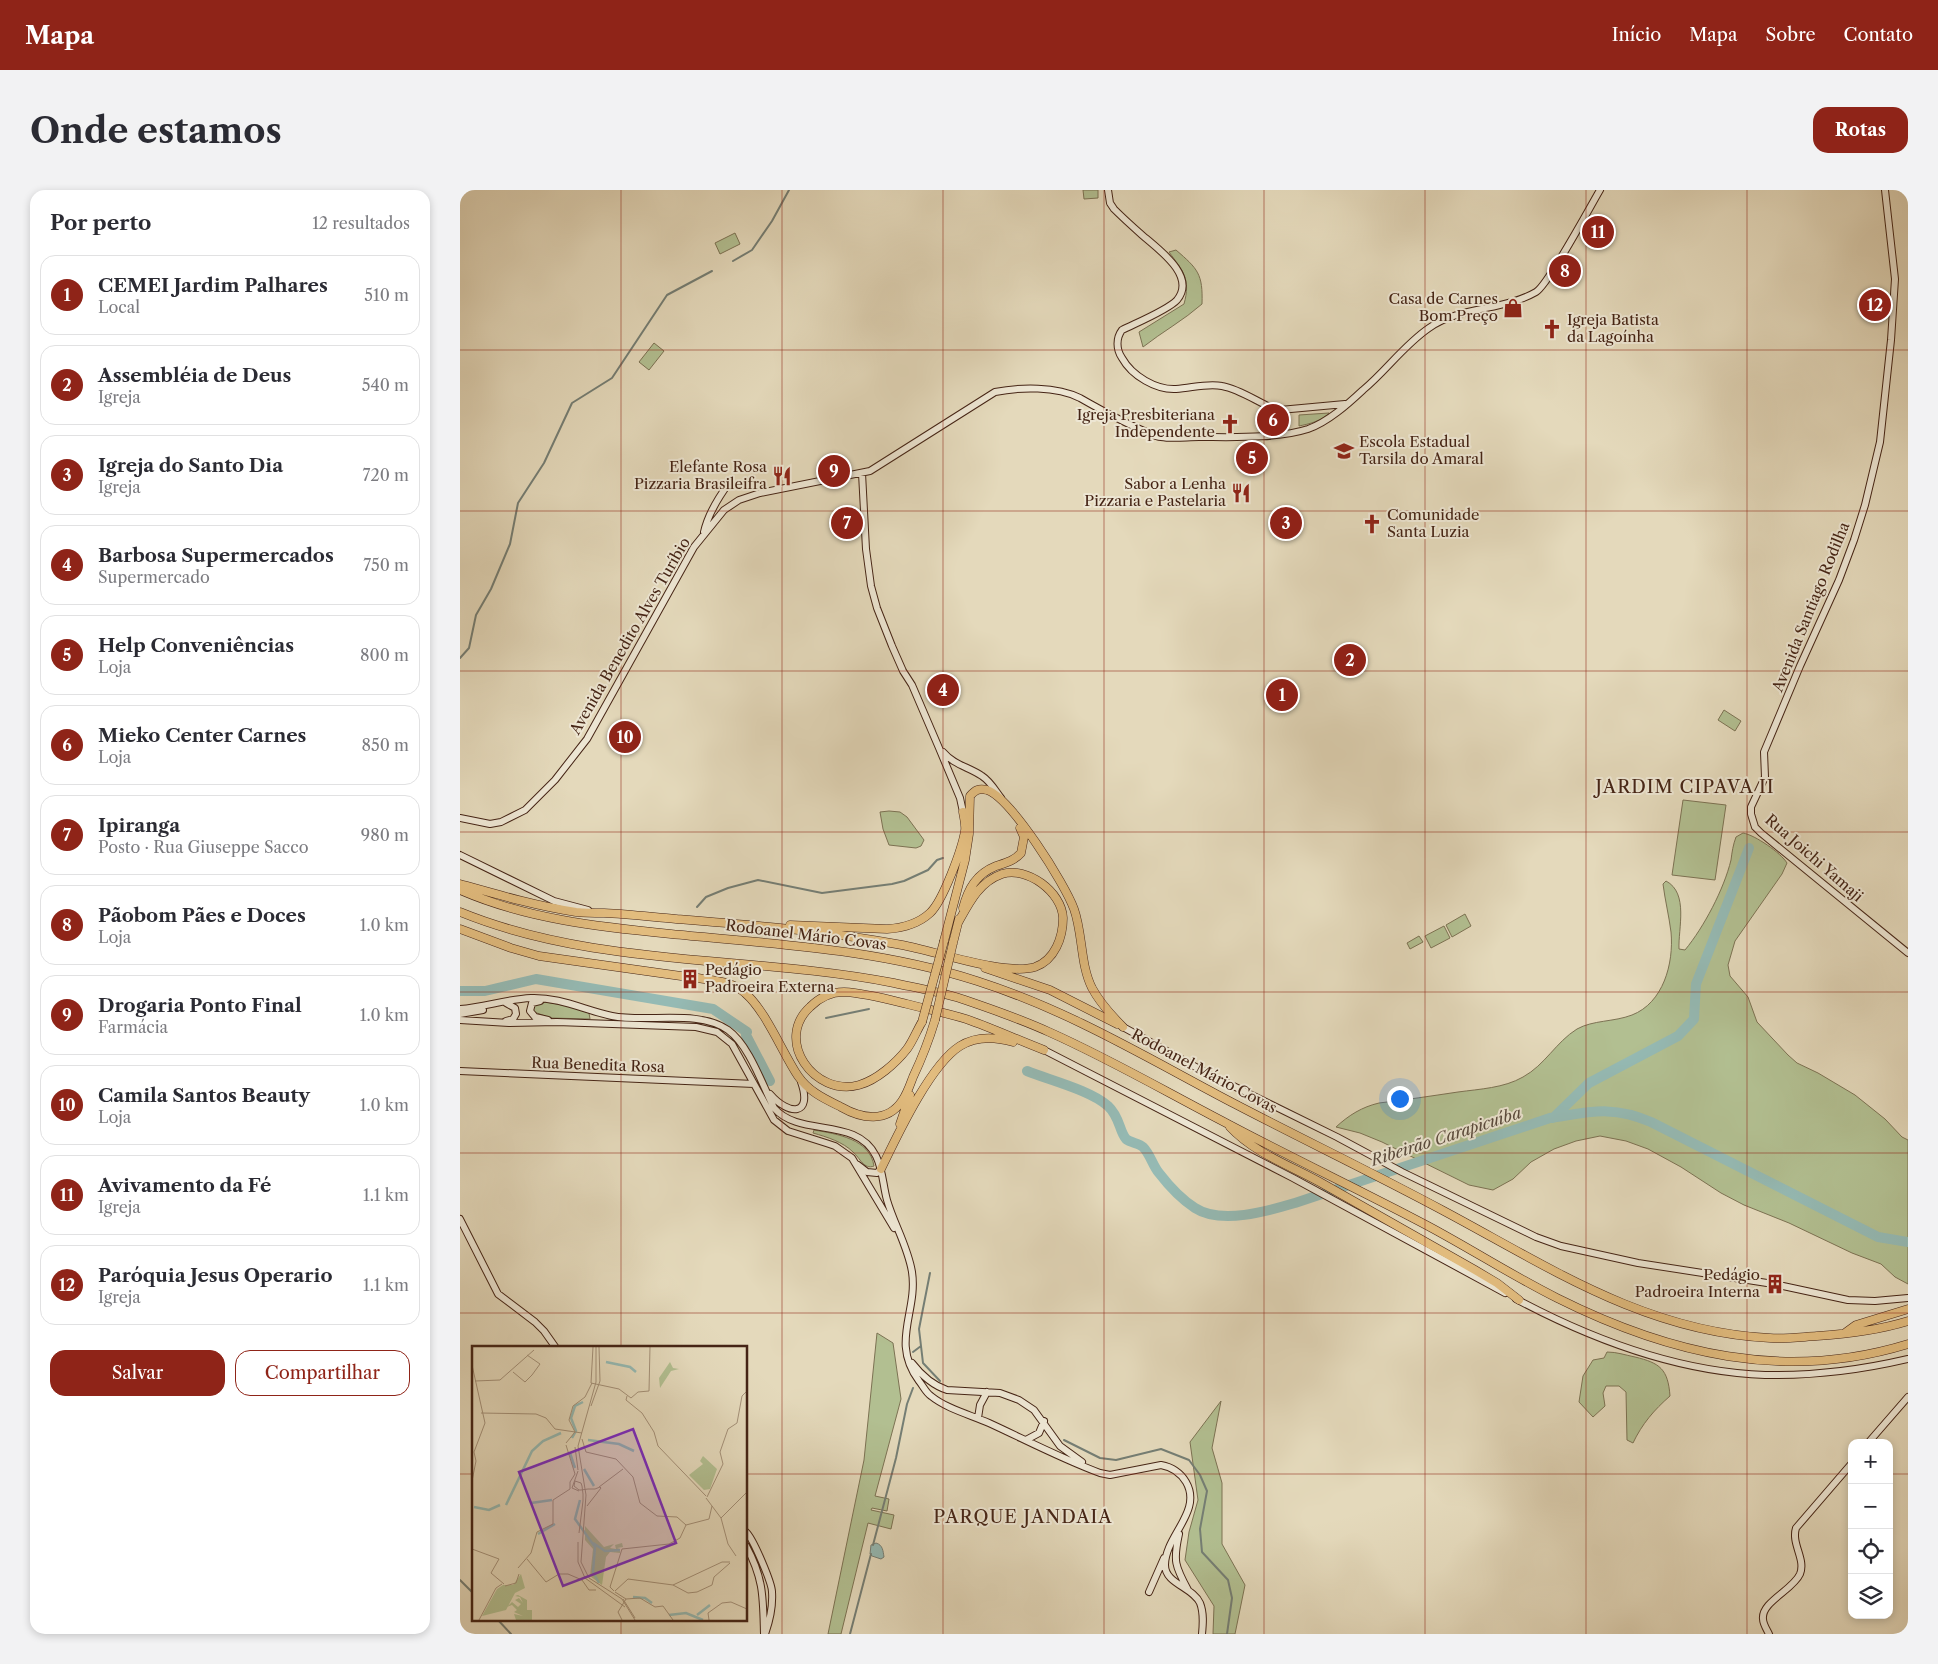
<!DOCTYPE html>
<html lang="pt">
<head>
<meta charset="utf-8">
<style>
  body { margin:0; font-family:"Libre Caslon Text",serif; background:#f2f2f3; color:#2b2b33 }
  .controls { position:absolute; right:15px; bottom:15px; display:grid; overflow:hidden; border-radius:10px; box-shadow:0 2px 8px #0003 }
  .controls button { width:45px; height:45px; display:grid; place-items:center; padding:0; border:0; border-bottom:1px solid #e1e1e2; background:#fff; color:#2b2b33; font:25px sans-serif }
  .you { position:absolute; left:939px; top:908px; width:18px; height:18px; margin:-12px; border:4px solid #fff; border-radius:50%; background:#1a73e8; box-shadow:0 0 0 8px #1a73e833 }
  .badge { display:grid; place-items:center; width:32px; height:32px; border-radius:50%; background:#8f2418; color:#fff; font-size:16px; font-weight:700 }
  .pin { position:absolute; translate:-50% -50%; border:2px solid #fff; box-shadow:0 1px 5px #0006 }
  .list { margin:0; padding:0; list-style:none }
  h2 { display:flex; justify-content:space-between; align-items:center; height:65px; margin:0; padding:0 20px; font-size:21px }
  h2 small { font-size:16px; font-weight:400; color:#7c7c81 }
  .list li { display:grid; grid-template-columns:32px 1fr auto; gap:15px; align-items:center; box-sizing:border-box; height:80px; margin:0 10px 10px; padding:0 10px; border:1px solid #e1e1e2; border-radius:15px }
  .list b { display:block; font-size:19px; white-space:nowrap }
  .list p { margin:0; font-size:16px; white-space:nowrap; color:#7c7c81 }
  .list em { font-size:16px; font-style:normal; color:#7c7c81 }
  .actions { display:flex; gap:10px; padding:15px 20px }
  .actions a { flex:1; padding:11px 0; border:1px solid #8f2418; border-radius:15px; text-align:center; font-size:18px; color:#8f2418 }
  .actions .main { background:#8f2418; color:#fff }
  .icon { flex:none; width:28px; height:28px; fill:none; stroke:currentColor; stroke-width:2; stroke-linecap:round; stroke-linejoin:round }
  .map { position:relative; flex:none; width:1448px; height:1444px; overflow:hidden; border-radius:15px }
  header { display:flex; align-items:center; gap:30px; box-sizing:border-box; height:70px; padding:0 25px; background:#8f2418; color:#fff }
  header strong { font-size:24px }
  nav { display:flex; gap:28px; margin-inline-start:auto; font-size:18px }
  .intro { display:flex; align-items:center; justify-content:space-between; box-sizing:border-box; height:120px; padding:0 30px }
  h1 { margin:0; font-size:35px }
  .button { padding:12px 22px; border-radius:15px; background:#8f2418; color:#fff; font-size:18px; font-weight:700 }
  main { display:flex; gap:30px; padding:0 30px }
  aside { flex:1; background:#fff; border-radius:15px; box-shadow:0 2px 8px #0003 }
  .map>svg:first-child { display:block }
</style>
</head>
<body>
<header>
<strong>Mapa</strong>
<nav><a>Início</a><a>Mapa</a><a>Sobre</a><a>Contato</a></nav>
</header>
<div class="intro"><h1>Onde estamos</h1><a class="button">Rotas</a></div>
<main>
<aside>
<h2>Por perto<small>12 resultados</small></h2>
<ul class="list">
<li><span class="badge">1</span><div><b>CEMEI Jardim Palhares</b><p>Local</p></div><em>510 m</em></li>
<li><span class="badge">2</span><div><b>Assembléia de Deus</b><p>Igreja</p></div><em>540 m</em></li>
<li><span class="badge">3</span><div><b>Igreja do Santo Dia</b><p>Igreja</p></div><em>720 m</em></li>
<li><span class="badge">4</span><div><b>Barbosa Supermercados</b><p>Supermercado</p></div><em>750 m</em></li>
<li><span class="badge">5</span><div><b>Help Conveniências</b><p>Loja</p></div><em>800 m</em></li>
<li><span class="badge">6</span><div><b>Mieko Center Carnes</b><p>Loja</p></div><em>850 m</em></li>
<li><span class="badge">7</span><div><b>Ipiranga</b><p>Posto · Rua Giuseppe Sacco</p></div><em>980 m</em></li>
<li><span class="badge">8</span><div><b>Pãobom Pães e Doces</b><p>Loja</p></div><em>1.0 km</em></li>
<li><span class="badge">9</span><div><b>Drogaria Ponto Final</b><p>Farmácia</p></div><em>1.0 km</em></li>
<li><span class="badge">10</span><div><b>Camila Santos Beauty</b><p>Loja</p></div><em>1.0 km</em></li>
<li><span class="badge">11</span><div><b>Avivamento da Fé</b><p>Igreja</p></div><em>1.1 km</em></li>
<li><span class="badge">12</span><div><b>Paróquia Jesus Operario</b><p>Igreja</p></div><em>1.1 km</em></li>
</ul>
<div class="actions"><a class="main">Salvar</a><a>Compartilhar</a></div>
</aside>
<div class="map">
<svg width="1448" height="1444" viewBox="0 0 1448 1444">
  <rect width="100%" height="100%" fill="#e4d9bb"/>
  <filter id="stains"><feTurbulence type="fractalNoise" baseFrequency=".004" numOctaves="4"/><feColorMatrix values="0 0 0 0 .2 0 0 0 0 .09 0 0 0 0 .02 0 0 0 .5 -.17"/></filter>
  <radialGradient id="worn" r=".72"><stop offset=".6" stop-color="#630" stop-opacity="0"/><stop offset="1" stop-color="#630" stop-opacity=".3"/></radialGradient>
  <path fill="#b2bf91" stroke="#7c7253" d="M623 0H638V8L624 9Z
    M275 43 280 54 260 64 255 53Z
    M716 60C738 79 743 84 742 114 724 130 702 142 683 157L679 142 724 114C731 89 723 81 709 62Z
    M194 153 204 161 189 180 179 172Z
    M869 223C862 231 849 234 839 236V225Z
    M1264 520 1281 531 1275 541 1258 530Z
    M1223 610 1266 615 1255 690 1212 685Z
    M429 621 440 622 447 627 464 650 461 656 456 658 429 655 423 639 420 622Z
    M1283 643C1295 645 1321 663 1327 673L1322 684 1275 751 1268 775 1270 786 1288 807 1297 832 1328 865 1337 873 1358 883 1395 905 1425 929 1442 947 1448 950V1094L1435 1087 1421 1074 1392 1063 1329 1033 1284 1015 1261 1003 1221 977 1188 959 1166 951 1140 946 1116 951 1094 959 1071 972 1053 989 1033 1000 1009 995 922 952 900 943 876 937C889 925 902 917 919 913 945 910 971 906 998 902 1020 899 1044 898 1063 887 1085 875 1096 852 1117 839 1133 830 1154 832 1172 825 1203 813 1214 774 1211 742 1209 726 1205 710 1203 694L1206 691C1229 703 1218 739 1219 759L1225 760C1244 737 1264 699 1271 670 1272 662 1273 655 1276 647Z
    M1005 724 1011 736 992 747 986 735Z
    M984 736 990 748 971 758 965 746Z
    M959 746 963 752 950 759 947 753Z
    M86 812 108 816 129 823 130 829 91 828 74 822 73 818 75 815Z
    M354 940C377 944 410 949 414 976 404 980 400 968 393 962 383 952 367 947 353 943Z
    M417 1143 433 1153 441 1209 415 1306 429 1309 427 1321 412 1318 411 1320 434 1325 431 1339 408 1333 381 1444H368L404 1270Z
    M1147 1162C1157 1162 1165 1165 1175 1167 1200 1173 1208 1179 1210 1206 1194 1220 1182 1234 1173 1253L1167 1250 1166 1202 1159 1196H1146L1143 1203 1145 1216 1133 1227 1119 1212 1123 1186 1133 1170 1144 1168Z
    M761 1211 752 1258 762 1293V1354L785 1395 775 1444H753L754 1416 725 1370 729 1342 738 1310 730 1252Z"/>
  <path fill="#95bab4" stroke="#757e74" d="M416 1353C423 1355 423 1361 424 1367L421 1369 412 1366 410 1364 411 1355Z"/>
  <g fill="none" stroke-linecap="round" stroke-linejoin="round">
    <path stroke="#757e74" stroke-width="2" d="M273 71 292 60 312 31 329 0
      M0 468 9 458 16 425 31 399 50 354 58 313 84 273 112 213 152 188 207 105 252 81
      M237 717 246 707 268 698 298 690 362 703 432 694 444 691 468 680 477 670 483 668
      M366 828 409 819
      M470 1083 459 1139 463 1173 480 1191
      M453 1162 461 1156
      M604 1250 640 1268 656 1270 701 1259 729 1270 740 1285 747 1301 740 1339 742 1362 768 1390 772 1408 767 1444
      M413 1355 436 1268 447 1214 453 1198
      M0 1390 14 1404
      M38 1430 51 1444
      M390 1444 411 1364"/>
    <path stroke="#95bab4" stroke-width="10" d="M0 801H25L76 789 253 819 287 842 286 845 310 891
      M567 881C589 890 630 900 648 916 660 927 659 941 666 949 671 953 679 953 683 957 690 964 693 976 699 983 709 996 721 1009 735 1018 761 1035 808 1021 835 1013L1090 928C1130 922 1152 915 1191 932L1418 1047 1448 1052
      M1093 928 1129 893 1218 846 1234 829 1236 794 1289 658"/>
    <path stroke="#c4b59a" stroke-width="6" stroke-dasharray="6 3" stroke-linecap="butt" d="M1307 1093 1323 1096"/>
    <path stroke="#c4b59a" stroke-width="8" stroke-dasharray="8 4" stroke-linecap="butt" d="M221 786 238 788"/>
    <defs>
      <path id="secondary" d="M648 0 650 13 654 19C663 28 673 37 682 45 698 59 737 86 717 110 708 120 676 133 662 140 656 148 656 159 662 168 672 186 696 200 716 199 732 198 747 193 762 196 779 199 796 211 812 218L820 220 885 214
        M1425 0 1435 89 1431 150 1420 252 1405 315 1394 350 1379 390 1340 476 1304 562 1305 587 1291 617V624L1295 637 1301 643 1448 763
        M402 283 406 359 411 396 417 418 432 456 443 481 452 495 479 558 500 608 503 622
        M244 342C248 324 258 308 269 293
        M483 562C494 575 509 577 522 586 530 591 535 600 541 608
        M0 628 30 634 41 632 65 620 95 590 127 549 234 357 264 320 279 310 300 303 410 281 535 202C560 197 596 196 620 208 641 220 661 231 684 241 689 243 695 247 701 247 713 249 727 247 739 247 771 247 817 249 848 239 868 232 888 214 903 200 926 181 944 155 969 138 1000 116 1043 121 1076 102 1088 95 1130 17 1140 0
        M0 665 94 711 128 720
        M80 811 72 813 70 821 75 827 88 830
        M0 819C24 817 48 809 71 808 100 807 124 820 152 826 187 833 238 819 268 840 289 855 302 894 314 918 340 948 396 926 416 966 423 980 423 996 427 1010 434 1034 448 1057 452 1082 458 1122 430 1152 459 1191 463 1196 466 1203 471 1206 487 1219 511 1225 529 1233 566 1250 602 1269 640 1283L650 1285 701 1275C712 1277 720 1282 726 1292 743 1321 705 1346 705 1375 705 1394 733 1397 740 1413 744 1423 743 1434 742 1444
        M0 824 23 820
        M0 830 49 833 97 832 236 837 257 842 272 854 314 930 328 941 366 953 375 956 392 968 434 1038
        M46 831 53 829 56 824 55 818 46 813
        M663 837 743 881 877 947 942 982 1076 1047 1101 1056 1178 1073 1307 1093
        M584 860 833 988 1045 1103
        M0 881 294 894
        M310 904C329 926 353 926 341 892
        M398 975 407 982 417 983 421 979
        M0 1029 38 1104 75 1132 84 1141 96 1158
        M1323 1096 1388 1110 1415 1111 1448 1108
        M1056 1109C1131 1149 1219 1182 1305 1185 1353 1186 1401 1180 1448 1169
        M452 1173C462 1186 472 1195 487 1200L540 1203 559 1210 574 1220 600 1256 622 1272
        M518 1228 520 1215 527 1202
        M566 1250 579 1243 584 1231
        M1408 1253 1448 1207
        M286 1342C293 1348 312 1393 312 1402 313 1416 310 1430 305 1444
        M719 1344C713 1371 715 1376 728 1400
        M286 1356C304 1389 303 1408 304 1444
        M689 1402 704 1368
        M1309 1444C1307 1440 1303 1434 1303 1429 1301 1412 1333 1400 1340 1384 1346 1369 1331 1354 1336 1338L1392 1273"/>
      <path id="highway" d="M0 694C39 705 77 716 116 722 126 723 135 723 144 723 168 724 192 727 216 729 291 735 368 741 442 755 475 761 545 786 575 777 595 770 603 747 603 728 602 702 567 676 542 684 519 692 509 713 498 733
        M0 700C66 729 140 737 211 744 314 754 418 759 517 791 611 821 689 869 775 914 844 950 913 983 982 1020 1089 1077 1185 1142 1310 1148 1326 1149 1341 1147 1357 1146 1387 1144 1419 1140 1448 1131
        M503 718C508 699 516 684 536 676 545 673 554 671 561 663L564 647 560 638
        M0 722C137 778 291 765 434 793 457 798 480 802 502 809 531 819 561 829 589 842 650 869 708 903 768 934 834 969 902 1001 968 1036 1011 1059 1053 1086 1097 1108 1209 1164 1325 1192 1448 1154
        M330 735 427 739C443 738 458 734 470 723 483 711 502 659 505 641 506 635 504 628 503 622
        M0 739 51 758 79 766 221 786
        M484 751 505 670 509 644 510 606C515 600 519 598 527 600 551 608 605 694 614 719 623 744 620 774 632 798 640 813 651 825 663 837
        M493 753 499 729
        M525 778 590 800 657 834
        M238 788C255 791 272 791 285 803 306 821 322 862 338 886 349 902 365 909 381 917 402 929 427 933 442 911 447 904 450 895 453 887 462 868 469 850 475 830
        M462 832C457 840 453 851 447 859 436 873 417 890 399 895 354 907 314 850 350 817 359 808 370 802 384 802 405 803 427 809 447 814 466 819 487 823 506 829 532 838 558 850 584 860
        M440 934 450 905
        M770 937C795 964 834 977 865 995 915 1023 965 1052 1015 1080L1037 1093 1059 1110
        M421 979C437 946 470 875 500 856 516 846 536 847 553 852
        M1385 1143 1396 1135 1448 1119"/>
    </defs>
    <use href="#secondary" stroke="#452415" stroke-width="8"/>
    <use href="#highway" stroke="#452415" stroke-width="9"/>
    <use href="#secondary" stroke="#ede6d3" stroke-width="6"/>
    <use href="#highway" stroke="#e2bc7e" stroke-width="8"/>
    <defs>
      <path id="highway-bridge" d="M475 830 493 753
        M462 832 484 751"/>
    </defs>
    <use href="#highway-bridge" stroke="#452415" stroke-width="9" stroke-linecap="butt"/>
    <use href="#highway-bridge" stroke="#e2bc7e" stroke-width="8"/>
  </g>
  <path fill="none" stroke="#8f2418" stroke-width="1" stroke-opacity="0.55" d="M161 0V1158M322 0V1444M483 0V1444M644 0V1444M804 0V1444M965 0V1444M1126 0V1444M1287 0V1444M0 160H1448M0 321H1448M0 481H1448M0 642H1448M0 802H1448M0 963H1448M0 1123H1448M0 1284H14M286 1284H1392M1429 1284H1448M161 1430V1444"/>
  <defs>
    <symbol id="shop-bare" viewBox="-9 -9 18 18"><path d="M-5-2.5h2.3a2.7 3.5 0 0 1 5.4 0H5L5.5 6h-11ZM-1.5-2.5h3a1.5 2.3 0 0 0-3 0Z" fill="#8f2418" stroke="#ede6d3" stroke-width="2.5" paint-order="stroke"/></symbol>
    <symbol id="church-bare" viewBox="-9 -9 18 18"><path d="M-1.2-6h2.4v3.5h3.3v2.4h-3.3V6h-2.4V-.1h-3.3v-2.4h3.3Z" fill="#8f2418" stroke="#ede6d3" stroke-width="2.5" paint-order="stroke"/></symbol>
    <symbol id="school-bare" viewBox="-9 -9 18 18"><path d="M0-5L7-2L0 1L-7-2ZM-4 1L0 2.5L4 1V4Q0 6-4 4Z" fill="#8f2418" stroke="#ede6d3" stroke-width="2.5" paint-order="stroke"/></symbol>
    <symbol id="restaurant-bare" viewBox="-9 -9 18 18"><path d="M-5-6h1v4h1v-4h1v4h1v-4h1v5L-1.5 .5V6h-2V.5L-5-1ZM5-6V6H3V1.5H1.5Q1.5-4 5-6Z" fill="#8f2418" stroke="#ede6d3" stroke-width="2.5" paint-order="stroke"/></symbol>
    <symbol id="building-bare" viewBox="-9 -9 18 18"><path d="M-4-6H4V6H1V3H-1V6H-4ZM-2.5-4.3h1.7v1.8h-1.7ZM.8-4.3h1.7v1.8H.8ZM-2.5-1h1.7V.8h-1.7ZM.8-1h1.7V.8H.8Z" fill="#8f2418" stroke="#ede6d3" stroke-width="2.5" paint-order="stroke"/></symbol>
  </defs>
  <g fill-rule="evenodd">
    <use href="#shop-bare" x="1039" y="104" width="28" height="28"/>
    <use href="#church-bare" x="1078" y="125" width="28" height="28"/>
    <use href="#church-bare" x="756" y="220" width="28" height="28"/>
    <use href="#school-bare" x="870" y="247" width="28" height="28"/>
    <use href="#restaurant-bare" x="308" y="272" width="28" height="28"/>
    <use href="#restaurant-bare" x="767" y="289" width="28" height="28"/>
    <use href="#church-bare" x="898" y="320" width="28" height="28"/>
    <use href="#building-bare" x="216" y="775" width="28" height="28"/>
    <use href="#building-bare" x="1301" y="1080" width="28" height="28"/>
  </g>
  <g text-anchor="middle" stroke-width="4" stroke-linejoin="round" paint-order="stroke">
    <g font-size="15" fill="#452415" stroke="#ede6d3" text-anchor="end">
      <text x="1038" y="114">Casa de Carnes<tspan x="1038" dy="17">Bom Preço</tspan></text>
      <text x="1107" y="135" text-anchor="start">Igreja Batista<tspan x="1107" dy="17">da Lagoínha</tspan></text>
      <text x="755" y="230">Igreja Presbiteriana<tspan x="755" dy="17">Independente</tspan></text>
      <text x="899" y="257" text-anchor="start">Escola Estadual<tspan x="899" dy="17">Tarsila do Amaral</tspan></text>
      <text x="307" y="282">Elefante Rosa<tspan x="307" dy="17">Pizzaria Brasileifra</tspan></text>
      <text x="766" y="299">Sabor a Lenha<tspan x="766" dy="17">Pizzaria e Pastelaria</tspan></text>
      <text x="927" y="330" text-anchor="start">Comunidade<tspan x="927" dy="17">Santa Luzia</tspan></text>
      <text x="245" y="785" text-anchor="start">Pedágio<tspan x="245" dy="17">Padroeira Externa</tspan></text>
      <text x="1300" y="1090">Pedágio<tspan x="1300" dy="17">Padroeira Interna</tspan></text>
    </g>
    <g font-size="15" fill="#452415" stroke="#ede6d3">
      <text transform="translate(1351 417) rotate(-68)" y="5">Avenida Santiago Rodilha</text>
      <text transform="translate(170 446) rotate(-60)" y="5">Avenida Benedito Alves Turíbio</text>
      <text transform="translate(1354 668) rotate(41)" y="5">Rua Joichi Yamaji</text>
      <text transform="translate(346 745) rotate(7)" y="5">Rodoanel Mário Covas</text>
      <text transform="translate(138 875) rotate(2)" y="5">Rua Benedita Rosa</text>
      <text transform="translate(744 881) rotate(28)" y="5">Rodoanel Mário Covas</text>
    </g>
    <g font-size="16" font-style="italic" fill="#594a3d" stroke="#ede6d3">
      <text transform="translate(986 946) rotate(-18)" y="6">Ribeirão Carapicuíba</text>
    </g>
    <g font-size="18" letter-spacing="1" fill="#452415" stroke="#ede6d3">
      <text x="1225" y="603">JARDIM CIPAVA II</text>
      <text x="563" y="1333">PARQUE JANDAIA</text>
    </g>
  </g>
  <g transform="translate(12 1156)">
    <rect width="275" height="275" fill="#e4d9bb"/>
    <path d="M198 16 201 22 207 23 199 25 188 42 187 32ZM231 110 245 123 238 143 232 144 217 129 231 118 228 115ZM113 180 132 201 142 198 138 202 144 203 143 199 150 197 151 201 145 202 148 203V207L138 206 134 211 130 239 118 230 121 203 113 194ZM49 228 53 242 43 247 34 264 10 270 25 243 31 239H41ZM46 249 55 254V264H60V274H44L42 268 51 270 42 266 45 264 40 259 35 261 40 256 46 261 49 258 43 254 47 252 51 257 48 251 43 250Z" fill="#b2bf91"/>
    <path fill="none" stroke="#95bab4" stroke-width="2.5" d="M134 16 158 21 164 26M100 92 104 85 99 72 103 60 111 56M116 94 147 98 162 105M98 107 103 122M112 123 122 140M108 154 103 173 123 201 121 226 127 237M59 157 80 154M34 159 60 105 71 95 89 87M2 161 17 164 28 159M66 188 83 178M121 197 133 205 148 204M161 251 173 252 180 257M197 269 214 267 231 274M225 269 238 259"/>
    <path fill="none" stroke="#a49179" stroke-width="1" d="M124 1V36L106 100 114 149 109 216 117 232 150 253 163 274M0 19 13 77 2 106 4 115 0 135M41 26 53 36 60 29 68 18 55 9M3 35 28 34 62 4M119 37 147 43 159 52 166 46 177 45 178 1M119 37 121 1M155 50 154 54 170 67 182 86 186 100 234 150M119 60 128 35 127 1M9 67 64 68 74 72 83 83 110 87M110 93 114 106 144 113 161 131 168 157 185 170 205 171 214 179M94 97 103 86 97 74 101 60 113 51 120 37M103 101 106 124M106 125 100 142 107 145M127 141 151 123M235 151 251 118 248 106 256 83 265 77 270 50 275 45M234 152 249 172 256 198 264 210M111 155V148L110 140 109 137 103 135 102 140 107 144H109L116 143H123L128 141 129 142 115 160M249 172 275 146M214 179 237 173 240 160M107 187 111 155M106 196V216L113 232 153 261M0 203 27 213 19 227 32 238M55 213 74 236 87 228H96L110 234 117 244H124M46 222 59 207 65 186 81 178V154L98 143V136L103 128 94 99M201 239 216 247 225 246 240 239 242 231 258 217M33 240 44 237 47 228M142 245 138 241 150 203 197 198 208 192 214 179M143 245 156 233 201 239 250 216H258M143 246 154 253 146 266 150 274M151 253 163 272M154 253 168 252 183 261 191 260 201 274M7 274 24 242 30 238M237 274 236 267 250 257 259 256 275 263"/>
    <path fill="#7b2cbf" fill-opacity="0.15" stroke="#7b2cbf" stroke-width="2.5" d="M161 83 204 197 91 240 47 126Z"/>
    <rect width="275" height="275" fill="none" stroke="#452415" stroke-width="2.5"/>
  </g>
  <rect width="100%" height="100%" filter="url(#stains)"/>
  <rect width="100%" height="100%" fill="url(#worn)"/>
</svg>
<div class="controls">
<button>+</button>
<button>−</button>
<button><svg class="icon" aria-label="locate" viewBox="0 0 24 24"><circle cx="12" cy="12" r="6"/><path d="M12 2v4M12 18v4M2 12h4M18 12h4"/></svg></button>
<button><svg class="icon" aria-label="layers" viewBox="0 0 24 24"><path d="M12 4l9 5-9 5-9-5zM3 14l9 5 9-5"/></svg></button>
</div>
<div class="you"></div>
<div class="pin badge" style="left:822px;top:505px">1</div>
<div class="pin badge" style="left:890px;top:470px">2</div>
<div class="pin badge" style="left:826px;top:333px">3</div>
<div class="pin badge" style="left:483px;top:500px">4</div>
<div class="pin badge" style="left:792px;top:268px">5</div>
<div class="pin badge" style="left:813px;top:230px">6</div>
<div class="pin badge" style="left:387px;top:333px">7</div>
<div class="pin badge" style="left:1105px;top:81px">8</div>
<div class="pin badge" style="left:374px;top:281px">9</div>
<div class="pin badge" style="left:165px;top:547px">10</div>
<div class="pin badge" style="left:1138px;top:42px">11</div>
<div class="pin badge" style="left:1415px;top:115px">12</div>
</div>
</main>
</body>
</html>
